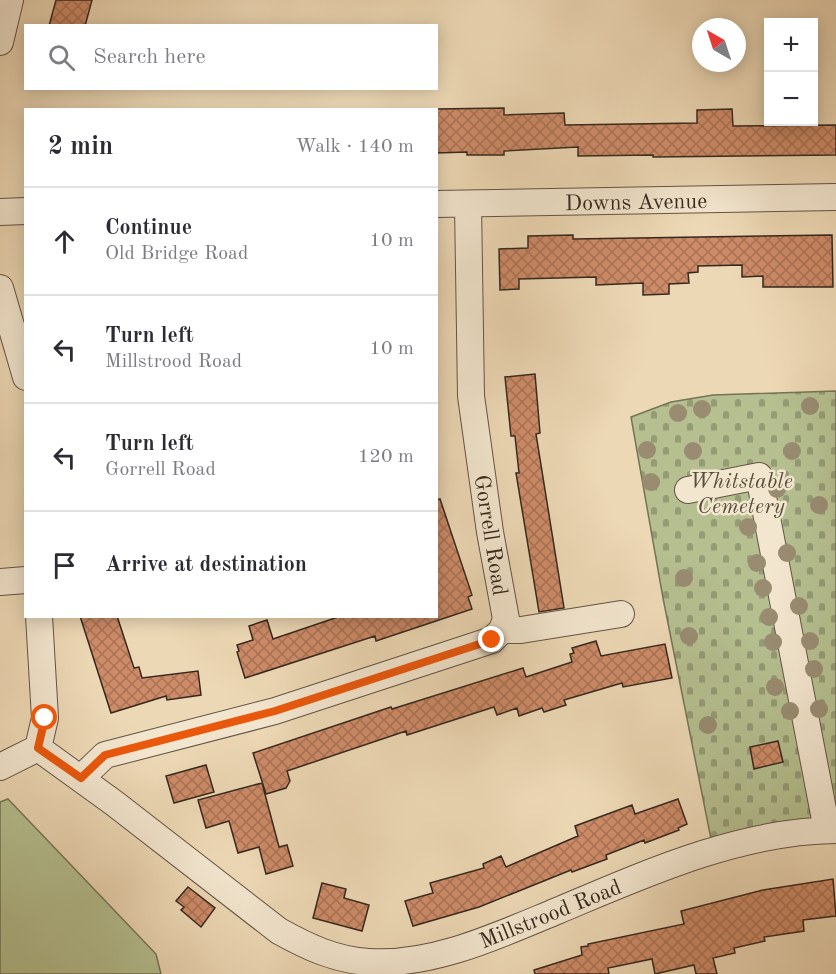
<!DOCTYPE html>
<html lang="en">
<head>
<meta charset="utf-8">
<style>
  body { margin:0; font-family:"Old Standard TT",serif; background:#f2f2f3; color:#2b2b33 }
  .controls { position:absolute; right:18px; top:18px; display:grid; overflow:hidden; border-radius:0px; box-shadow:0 3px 15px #0003 }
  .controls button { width:54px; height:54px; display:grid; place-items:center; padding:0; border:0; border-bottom:2px solid #e1e1e2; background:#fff; color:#2b2b33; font:30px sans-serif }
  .compass { position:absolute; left:692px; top:18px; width:54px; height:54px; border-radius:50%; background:#fff; box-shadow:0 3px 15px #0003; rotate:321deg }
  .stop { position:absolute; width:18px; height:18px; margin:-14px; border:4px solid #ea580c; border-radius:50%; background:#fff }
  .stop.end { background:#ea580c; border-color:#fff; box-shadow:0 2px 6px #0008 }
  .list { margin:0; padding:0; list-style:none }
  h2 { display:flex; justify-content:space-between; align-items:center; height:78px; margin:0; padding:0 24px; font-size:26px }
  h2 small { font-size:20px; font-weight:400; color:#7c7c81 }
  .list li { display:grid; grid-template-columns:39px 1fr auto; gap:18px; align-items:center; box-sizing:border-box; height:108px; padding:0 24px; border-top:2px solid #e1e1e2 }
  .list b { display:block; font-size:22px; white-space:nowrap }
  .list p { margin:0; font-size:20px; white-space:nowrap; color:#7c7c81 }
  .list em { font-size:20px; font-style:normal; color:#7c7c81 }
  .icon { flex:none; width:33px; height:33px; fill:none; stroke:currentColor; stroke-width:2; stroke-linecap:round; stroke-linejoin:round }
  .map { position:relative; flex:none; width:836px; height:974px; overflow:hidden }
  .search { position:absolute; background:#fff; box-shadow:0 3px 15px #0003; left:24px; top:24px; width:414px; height:66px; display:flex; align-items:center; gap:15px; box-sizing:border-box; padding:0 21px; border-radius:0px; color:#7c7c81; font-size:22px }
  .panel { position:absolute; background:#fff; box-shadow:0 3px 15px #0003; left:24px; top:108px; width:414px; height:510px; border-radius:0px }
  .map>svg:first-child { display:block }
</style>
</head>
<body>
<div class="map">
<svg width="836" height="974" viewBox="0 0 836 974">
  <defs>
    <pattern id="cemetery-stones" width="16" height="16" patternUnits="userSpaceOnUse" patternTransform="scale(1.5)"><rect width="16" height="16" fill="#b5bf90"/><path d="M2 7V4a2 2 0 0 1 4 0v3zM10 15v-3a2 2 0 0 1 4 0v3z" fill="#949b75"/></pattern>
    <pattern id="building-cross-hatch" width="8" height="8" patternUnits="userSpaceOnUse" patternTransform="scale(1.5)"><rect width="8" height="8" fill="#ce8b68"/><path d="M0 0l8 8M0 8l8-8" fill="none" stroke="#a87255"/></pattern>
  </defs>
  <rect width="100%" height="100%" fill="#edd8b5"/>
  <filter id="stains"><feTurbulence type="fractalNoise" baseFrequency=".00333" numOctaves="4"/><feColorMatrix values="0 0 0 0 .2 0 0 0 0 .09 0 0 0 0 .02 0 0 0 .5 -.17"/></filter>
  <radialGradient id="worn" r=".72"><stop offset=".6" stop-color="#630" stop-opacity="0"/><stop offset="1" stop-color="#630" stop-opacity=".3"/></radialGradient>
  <path fill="#b5bf90" stroke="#757457" stroke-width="1.5" d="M8 799 156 954 161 974H0V802Z"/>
  <path fill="url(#cemetery-stones)" stroke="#757457" stroke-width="1.5" d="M836 391V821L711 839 663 598 631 417 671 402 713 395Z"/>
  <path fill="url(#building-cross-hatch)" stroke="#35281e" stroke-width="1.5" d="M56 0H92L85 26H49Z
    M504 108V115L564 113 565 125 697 123V110L732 109 733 126 836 125V155L653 157V155L578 156V147L504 151V155H467V152L436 153V109Z
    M573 235V239L832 235 833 287H763V276L742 277V265L698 266V272L688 273 689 283 669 284V294L643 295V283L596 285V277L519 279V289L500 290 499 249 528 248V236Z
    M535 374 540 433 536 434 564 608 539 612 516 473H519L515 436H511L505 377Z
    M440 499 472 595 468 597 472 609 376 641 375 636 245 678 237 652 239 651 237 645 253 640 249 626 267 620 273 639 341 616H436V500Z
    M80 616H117L134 668 139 667 142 678 198 671 201 695 167 700 166 696 111 713Z
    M596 641 601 656 665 644 672 678 623 687 622 683 564 700 566 705 544 712 542 708 519 716 517 708 497 715 494 707 407 735 406 731 287 771 290 781 286 788 266 794 253 753 391 707 392 709 523 668 526 677 572 662 570 654 574 653 572 648Z
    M778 741 783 762 754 769 750 747Z
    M206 765 214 792 174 803 166 776Z
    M262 783 279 847 287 845 293 866 266 874 259 847 238 853 229 821 206 828 198 800Z
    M678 799 687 824 678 828 679 830 645 843 644 840 606 855 607 859 572 872 571 870 479 907 413 926 405 901 433 893 430 883 484 868 483 864 501 856 506 867 578 836 575 826 632 805 635 814Z
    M833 879 836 916 803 920 804 931 764 937 765 941 734 948 735 953 713 958 717 974H696L694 965 655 974 652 959 608 968 609 974H535L534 970 582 955 581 947 588 946V944L684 924 681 911 763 890Z
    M322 883 346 889 344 898 369 905 362 931 313 918Z
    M188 887 215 908 201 927 181 910 184 907 176 901Z"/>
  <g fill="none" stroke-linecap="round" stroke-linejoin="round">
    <defs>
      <path id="minor" d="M0 42 10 0
        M436 204 836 197
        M0 212 26 211
        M0 288 26 377
        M688 490 759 476 827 830
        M0 582 26 580
        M502 630H521L621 614
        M38 748 114 803 279 931C308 947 335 960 369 962 433 966 499 935 557 911 645 874 739 831 836 830
        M38 748 45 718 39 616
        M0 767 38 748
        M81 778 105 755 275 711 492 640 502 630 506 619 490 532 471 396 468 204"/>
    </defs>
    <use href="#minor" stroke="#635444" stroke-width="28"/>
    <use href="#minor" stroke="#f3e6cf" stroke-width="26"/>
  </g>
  <g fill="#998c71">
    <circle cx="810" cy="406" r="9"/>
    <circle cx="702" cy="409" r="9"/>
    <circle cx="678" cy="413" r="9"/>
    <circle cx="647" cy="450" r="9"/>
    <circle cx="693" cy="451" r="9"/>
    <circle cx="792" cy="451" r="9"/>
    <circle cx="651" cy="482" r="9"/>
    <circle cx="777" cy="489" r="9"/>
    <circle cx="819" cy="505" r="9"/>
    <circle cx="748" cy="527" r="9"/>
    <circle cx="787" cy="553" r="9"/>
    <circle cx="757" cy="563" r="9"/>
    <circle cx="684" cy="578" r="9"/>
    <circle cx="763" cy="588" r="9"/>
    <circle cx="799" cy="606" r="9"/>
    <circle cx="769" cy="617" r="9"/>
    <circle cx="689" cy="636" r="9"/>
    <circle cx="810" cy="641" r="9"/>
    <circle cx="773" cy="642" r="9"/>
    <circle cx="814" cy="669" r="9"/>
    <circle cx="775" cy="687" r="9"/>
    <circle cx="819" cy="709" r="9"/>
    <circle cx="790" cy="711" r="9"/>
    <circle cx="708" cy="725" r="9"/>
  </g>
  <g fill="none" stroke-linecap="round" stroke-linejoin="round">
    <path stroke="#ea580c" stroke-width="8" d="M45 718 38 748 81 778 105 755 275 711 492 640"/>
  </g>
  <g text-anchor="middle" stroke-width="5" stroke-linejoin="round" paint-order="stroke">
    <g font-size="22" fill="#35281e" stroke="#f3e6cf">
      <text transform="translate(636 201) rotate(-1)" y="8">Downs Avenue</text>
      <text transform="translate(492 535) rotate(81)" y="8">Gorrell Road</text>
      <text transform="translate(550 913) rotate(-22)" y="8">Millstrood Road</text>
    </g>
    <g font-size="22" font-style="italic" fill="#554e3a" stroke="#f3e6cf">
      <text x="741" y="488">Whitstable<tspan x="741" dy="25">Cemetery</tspan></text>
    </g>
  </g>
  <rect width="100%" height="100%" filter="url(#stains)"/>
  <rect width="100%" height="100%" fill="url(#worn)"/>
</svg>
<div class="controls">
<button>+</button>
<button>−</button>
</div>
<svg class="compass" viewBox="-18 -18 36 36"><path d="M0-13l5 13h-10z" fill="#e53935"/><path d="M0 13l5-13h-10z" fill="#7c7c81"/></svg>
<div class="stop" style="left:45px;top:718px"></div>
<div class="stop end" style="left:492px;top:640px"></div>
<div class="search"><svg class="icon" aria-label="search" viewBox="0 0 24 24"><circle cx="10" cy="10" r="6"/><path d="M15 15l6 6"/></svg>Search here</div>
<section class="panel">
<h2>2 min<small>Walk · 140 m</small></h2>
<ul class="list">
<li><svg class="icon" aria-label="ahead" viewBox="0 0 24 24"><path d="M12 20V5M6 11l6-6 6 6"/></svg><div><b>Continue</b><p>Old Bridge Road</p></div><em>10 m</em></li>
<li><svg class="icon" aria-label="left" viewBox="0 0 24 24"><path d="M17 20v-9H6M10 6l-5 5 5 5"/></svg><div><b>Turn left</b><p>Millstrood Road</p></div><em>10 m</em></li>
<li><svg class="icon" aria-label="left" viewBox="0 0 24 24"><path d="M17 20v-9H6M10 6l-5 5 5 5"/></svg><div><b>Turn left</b><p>Gorrell Road</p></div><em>120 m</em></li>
<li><svg class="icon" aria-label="arrive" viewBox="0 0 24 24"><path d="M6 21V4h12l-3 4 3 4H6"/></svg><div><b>Arrive at destination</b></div></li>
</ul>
</section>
</div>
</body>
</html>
